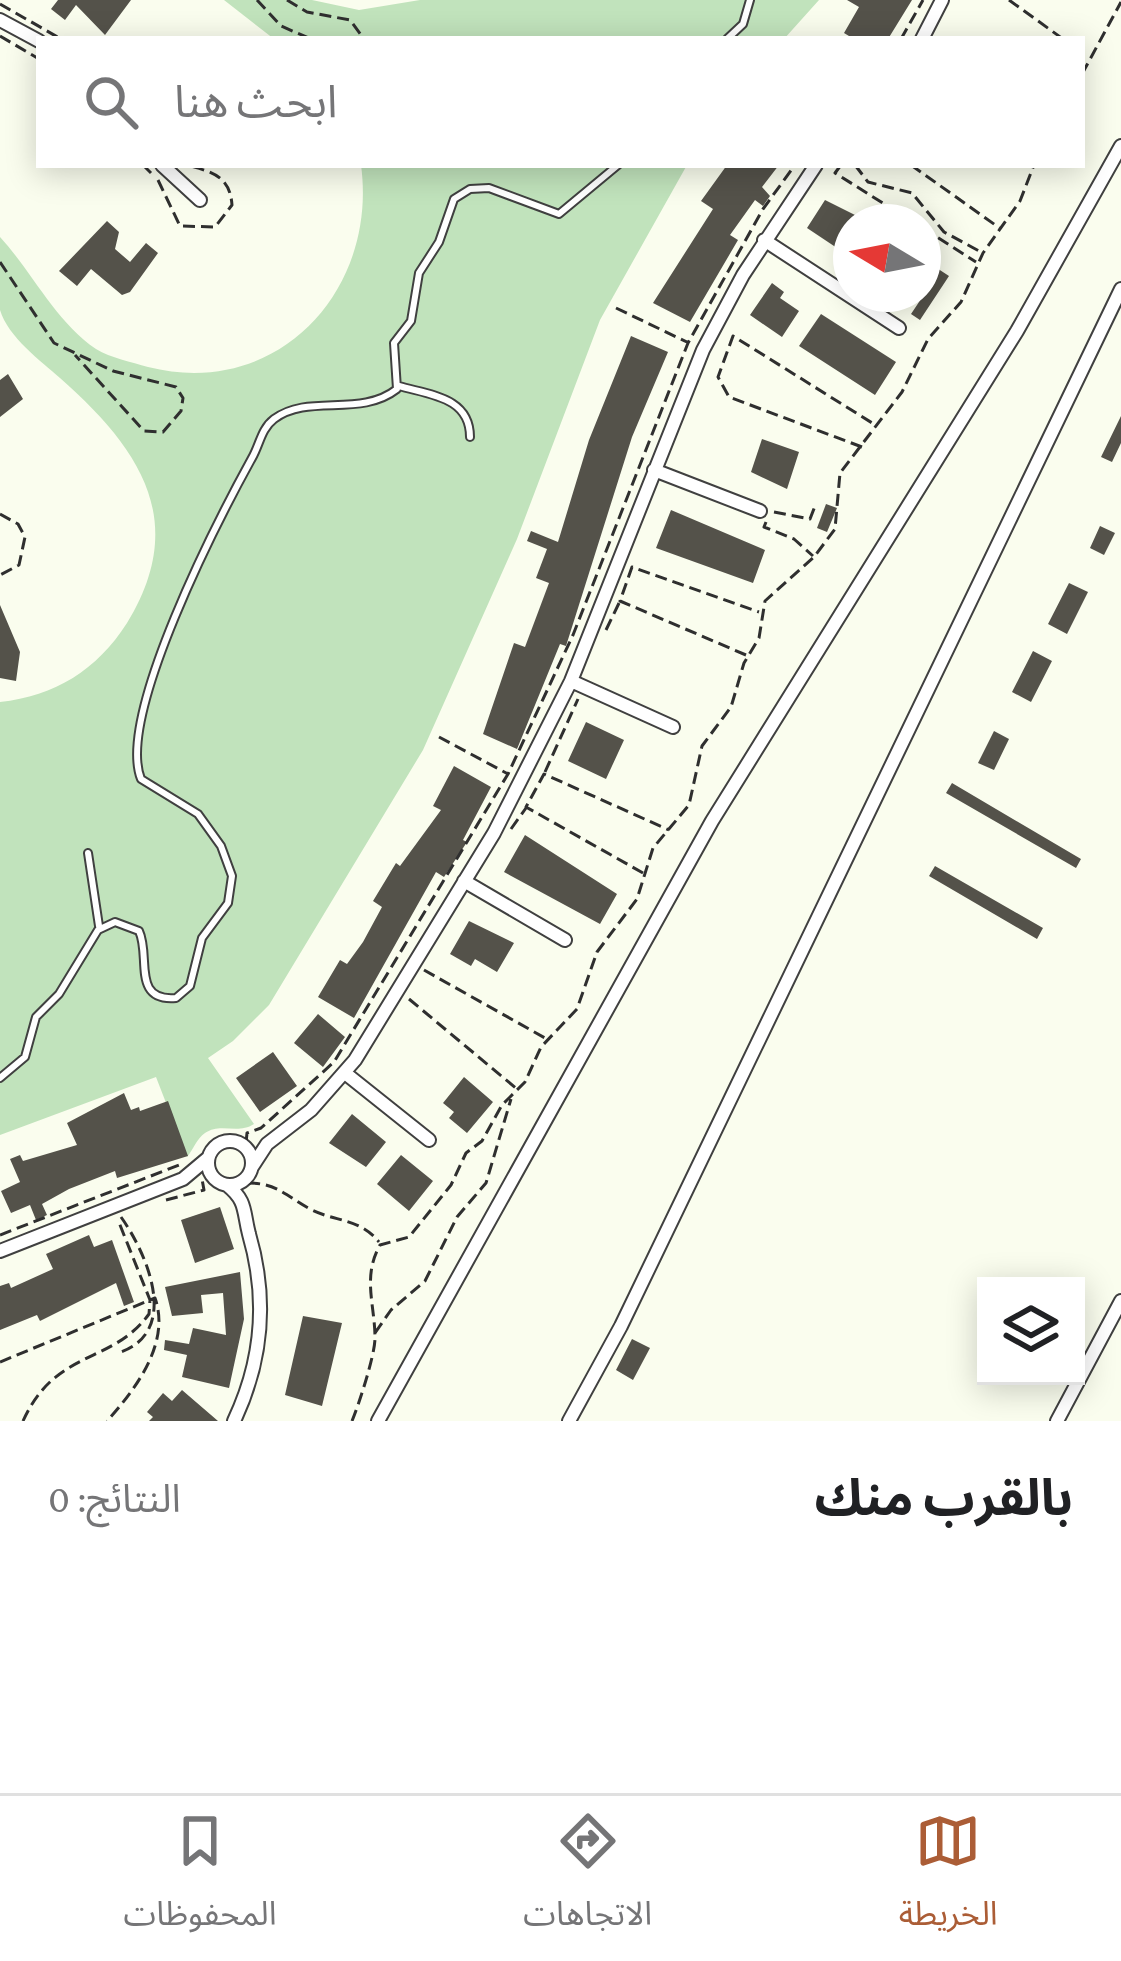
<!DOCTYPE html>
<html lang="ar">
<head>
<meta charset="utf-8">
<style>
  body { margin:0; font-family:"Crimson Pro","Noto Sans Arabic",serif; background:#f2f2f2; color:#202124; direction:rtl }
  .controls { position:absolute; right:36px; bottom:36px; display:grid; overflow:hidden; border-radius:0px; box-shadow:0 6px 30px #0003 }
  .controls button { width:108px; height:108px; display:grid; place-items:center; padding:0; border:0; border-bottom:3px solid #e0e0e0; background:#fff; color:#202124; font:60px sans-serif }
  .compass { position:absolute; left:833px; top:204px; width:108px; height:108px; border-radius:50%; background:#fff; box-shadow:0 6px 30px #0003; rotate:280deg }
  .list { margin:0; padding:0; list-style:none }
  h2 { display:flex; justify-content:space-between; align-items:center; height:156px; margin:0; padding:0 48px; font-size:51px }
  h2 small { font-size:39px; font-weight:400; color:#757577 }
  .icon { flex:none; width:66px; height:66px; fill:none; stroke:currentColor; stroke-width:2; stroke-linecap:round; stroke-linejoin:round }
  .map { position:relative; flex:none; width:1121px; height:1421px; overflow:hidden; direction:ltr }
  .search { position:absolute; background:#fff; box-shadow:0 6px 30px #0003; left:36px; right:36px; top:36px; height:132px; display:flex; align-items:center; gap:30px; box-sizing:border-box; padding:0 42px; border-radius:0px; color:#757577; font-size:45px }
  .sheet { height:372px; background:#fff }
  nav { display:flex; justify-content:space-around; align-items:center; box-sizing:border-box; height:168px; border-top:3px solid #e0e0e0; background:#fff; font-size:33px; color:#757577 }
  nav a { display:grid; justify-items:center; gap:6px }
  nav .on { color:#ab5d36 }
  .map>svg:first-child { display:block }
</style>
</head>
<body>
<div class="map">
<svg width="1121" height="1421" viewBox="0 0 1121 1421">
  <rect width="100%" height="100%" fill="#fafdee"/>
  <path fill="#c1e3bc" d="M224 0H312L359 10 420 0H819L784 39H274Z
    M361 165H687L600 320 517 539 423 750 269 1005 233 1041 208 1058 254 1124C237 1135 221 1122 205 1133 197 1138 193 1150 187 1157L156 1077 0 1135V702C55 696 97 670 127 623 190 520 139 448 60 378 41 361 8 337 0 310 0 290 0 258 0 237 33 273 55 321 96 349 111 358 131 362 148 367 278 400 378 290 361 165Z"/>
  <path fill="#54524a" d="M58 0H131L105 35 76 5 65 20 51 9Z
    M847 0H912L888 39H854L844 33 859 7Z
    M727 165H779L762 187 770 196 763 206 755 200 730 235 738 240 690 322 653 303 713 209 701 201Z
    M825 200 869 222H851V240L843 252 807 228Z
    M107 221 119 232 115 249 130 262 146 243 158 253 130 292 122 295 91 269 77 286 59 271Z
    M923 259 949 276 920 320 911 314 923 296Z
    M772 283 784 292 780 298 799 311 782 337 750 315Z
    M821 314 896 362 875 395 799 346Z
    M631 336 668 352 632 437 566 646 560 644 517 749 483 734 514 643 525 647 549 583 536 578 547 549 527 541 531 531 558 542 589 440Z
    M8 374 23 399 0 417V380Z
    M1121 416V443L1112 462 1101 457Z
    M762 439 799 452 787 489 751 472Z
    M826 504 837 508 827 532 817 528Z
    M671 510 765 550 753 583 656 548Z
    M1100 526 1115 533 1104 555 1090 548Z
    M1069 583 1088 592 1067 634 1048 624Z
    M0 605 20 652 16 681 0 678Z
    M1033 651 1052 661 1031 702 1012 692Z
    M586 722 624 740 606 779 568 761Z
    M994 731 1009 739 994 770 978 763Z
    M454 766 491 787 463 840 467 842 444 877 436 872 354 1018 318 997 340 960 347 964 363 942 382 907 373 901 396 863 400 866 441 810 433 806Z
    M952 783 1081 859 1076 868 946 793Z
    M525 835 617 894 600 924 504 872Z
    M935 866 1043 928 1037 939 929 876Z
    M469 921 514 943 497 972 475 959 471 966 450 954Z
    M318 1014 345 1037 323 1067 294 1043Z
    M273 1052 297 1086 260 1112 236 1078Z
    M464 1077 493 1102 467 1133 449 1118 454 1112 443 1103Z
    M124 1093 131 1110 139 1107 140 1111 168 1101 188 1156 117 1178 115 1171 69 1189 42 1204 47 1215 36 1220 30 1205 11 1213 1 1191 20 1182 10 1159 20 1155 23 1161 77 1145 67 1123Z
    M352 1114 386 1142 366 1167 329 1143Z
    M401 1155 433 1181 409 1211 377 1184Z
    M220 1207 234 1249 195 1263 181 1220Z
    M89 1235 94 1247 112 1240 134 1302 124 1306 116 1283 40 1321 37 1315 0 1330V1286L9 1283 11 1288 53 1269 46 1254Z
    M240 1272 244 1319 229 1388 182 1377 187 1355 164 1350 165 1340 189 1344 193 1328 226 1335 223 1293 201 1295 203 1313 172 1316 165 1287Z
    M303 1316 342 1323 322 1406 285 1395Z
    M632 1339 650 1348 633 1380 616 1370Z
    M182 1390 218 1421H149L153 1417 147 1412 163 1393 172 1401Z"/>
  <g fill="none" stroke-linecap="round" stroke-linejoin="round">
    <defs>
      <path id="service" d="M727 39 743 24 750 0
        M399 386C430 395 470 397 470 437
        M88 853 99 926
        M0 1078 25 1057 36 1017 59 994 98 930 115 922 139 931C151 956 131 1002 176 998L190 986 202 938 228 903 232 876 221 846 198 814 141 779C116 716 219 518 252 458 260 444 261 429 274 419 309 393 360 418 397 389L394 343 411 321 419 273 439 242 454 199 470 189 489 188 559 214 618 165"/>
      <path id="minor" d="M0 20 39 41
        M922 39 942 0
        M162 165 200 200
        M764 240 899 328
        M654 470 760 511
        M571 681 673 727
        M464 881 565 940
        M345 1073 429 1140
        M208 1163a22 22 0 1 1 44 0a22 22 0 1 1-44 0Z
        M252 1167 267 1144 311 1110 355 1060 494 833 571 681 703 350 743 275 816 165
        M227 1185C247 1201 243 1211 249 1234 268 1299 263 1360 234 1421
        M0 1251 183 1179 208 1158
        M378 1421 712 821 1017 331 1121 146
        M569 1421 621 1326 1121 289
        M1057 1421 1121 1301"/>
    </defs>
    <use href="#service" stroke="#404040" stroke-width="10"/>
    <use href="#minor" stroke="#404040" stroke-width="16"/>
    <path stroke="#2f2f2f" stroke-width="3" stroke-dasharray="12 6" stroke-linecap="butt" d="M257 0 281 26 311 39
      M287 0 307 12 350 20 364 39
      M1009 0 1063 39
      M0 4 61 39
      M0 36 39 59
      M901 39 923 0
      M1082 74 1121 2
      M143 165 151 173
      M841 165 835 173 913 222
      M855 165 868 182 912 193 944 232 981 252
      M911 165 1001 229
      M158 180 180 226 215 227 232 205C230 176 212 172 187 165
      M923 228 976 262
      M0 262 54 343 113 371 176 387 183 398 181 411 163 432 144 431 75 355
      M616 308 689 343
      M862 447 729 397 718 377 733 336 877 426
      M774 512 810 519 815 506
      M0 514 18 524 25 537 19 565 0 575
      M766 522 764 527 794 539 813 556
      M606 630 620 601
      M746 655 620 601 632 567 759 612
      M439 737 508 774
      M545 772 578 699
      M511 829 526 808
      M643 873 526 807 544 774 669 830
      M424 970 545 1038
      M409 999 517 1089
      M246 1143 247 1133 261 1128 334 1062 508 774 573 635 688 343 763 209 795 165
      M248 1183C277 1183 286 1196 310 1209 335 1222 360 1218 379 1242
      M166 1200 204 1190 202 1179
      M121 1217C146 1252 181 1330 121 1352
      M0 1235 179 1165
      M375 1333 391 1310 425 1281 457 1217 486 1183 511 1099
      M0 1362 155 1298C171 1343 135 1390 107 1421
      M23 1421C56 1348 112 1365 149 1314L150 1300 118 1220
      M352 1421C359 1404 375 1355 375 1338 375 1305 362 1277 380 1245L409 1237 451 1185 466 1153 482 1141 502 1105 525 1082 541 1047 577 1009 597 952 637 899 653 848 689 805 702 746 731 707 744 663 759 638 765 601 814 557 835 529 840 473 902 392 928 339 961 302 983 253 1020 201 1034 165"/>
    <use href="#service" stroke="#fff" stroke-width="6"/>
    <use href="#minor" stroke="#fff" stroke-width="12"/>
  </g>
</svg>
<div class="controls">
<button><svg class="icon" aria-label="layers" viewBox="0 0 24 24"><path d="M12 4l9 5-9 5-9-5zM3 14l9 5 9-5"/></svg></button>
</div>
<svg class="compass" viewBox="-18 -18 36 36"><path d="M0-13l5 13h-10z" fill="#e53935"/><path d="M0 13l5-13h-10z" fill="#757577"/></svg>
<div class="search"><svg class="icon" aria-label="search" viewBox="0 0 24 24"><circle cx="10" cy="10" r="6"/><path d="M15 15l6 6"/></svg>ابحث هنا</div>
</div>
<section class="sheet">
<h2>بالقرب منك<small>النتائج: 0</small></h2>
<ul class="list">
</ul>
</section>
<nav>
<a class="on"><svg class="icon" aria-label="map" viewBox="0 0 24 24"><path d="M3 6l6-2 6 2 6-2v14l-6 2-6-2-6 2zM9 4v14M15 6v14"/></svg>الخريطة</a>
<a><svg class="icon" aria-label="directions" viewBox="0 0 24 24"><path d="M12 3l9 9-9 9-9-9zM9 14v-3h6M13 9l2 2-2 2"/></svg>الاتجاهات</a>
<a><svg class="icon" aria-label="saved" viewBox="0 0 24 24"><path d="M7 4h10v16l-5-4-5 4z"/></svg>المحفوظات</a>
</nav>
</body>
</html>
